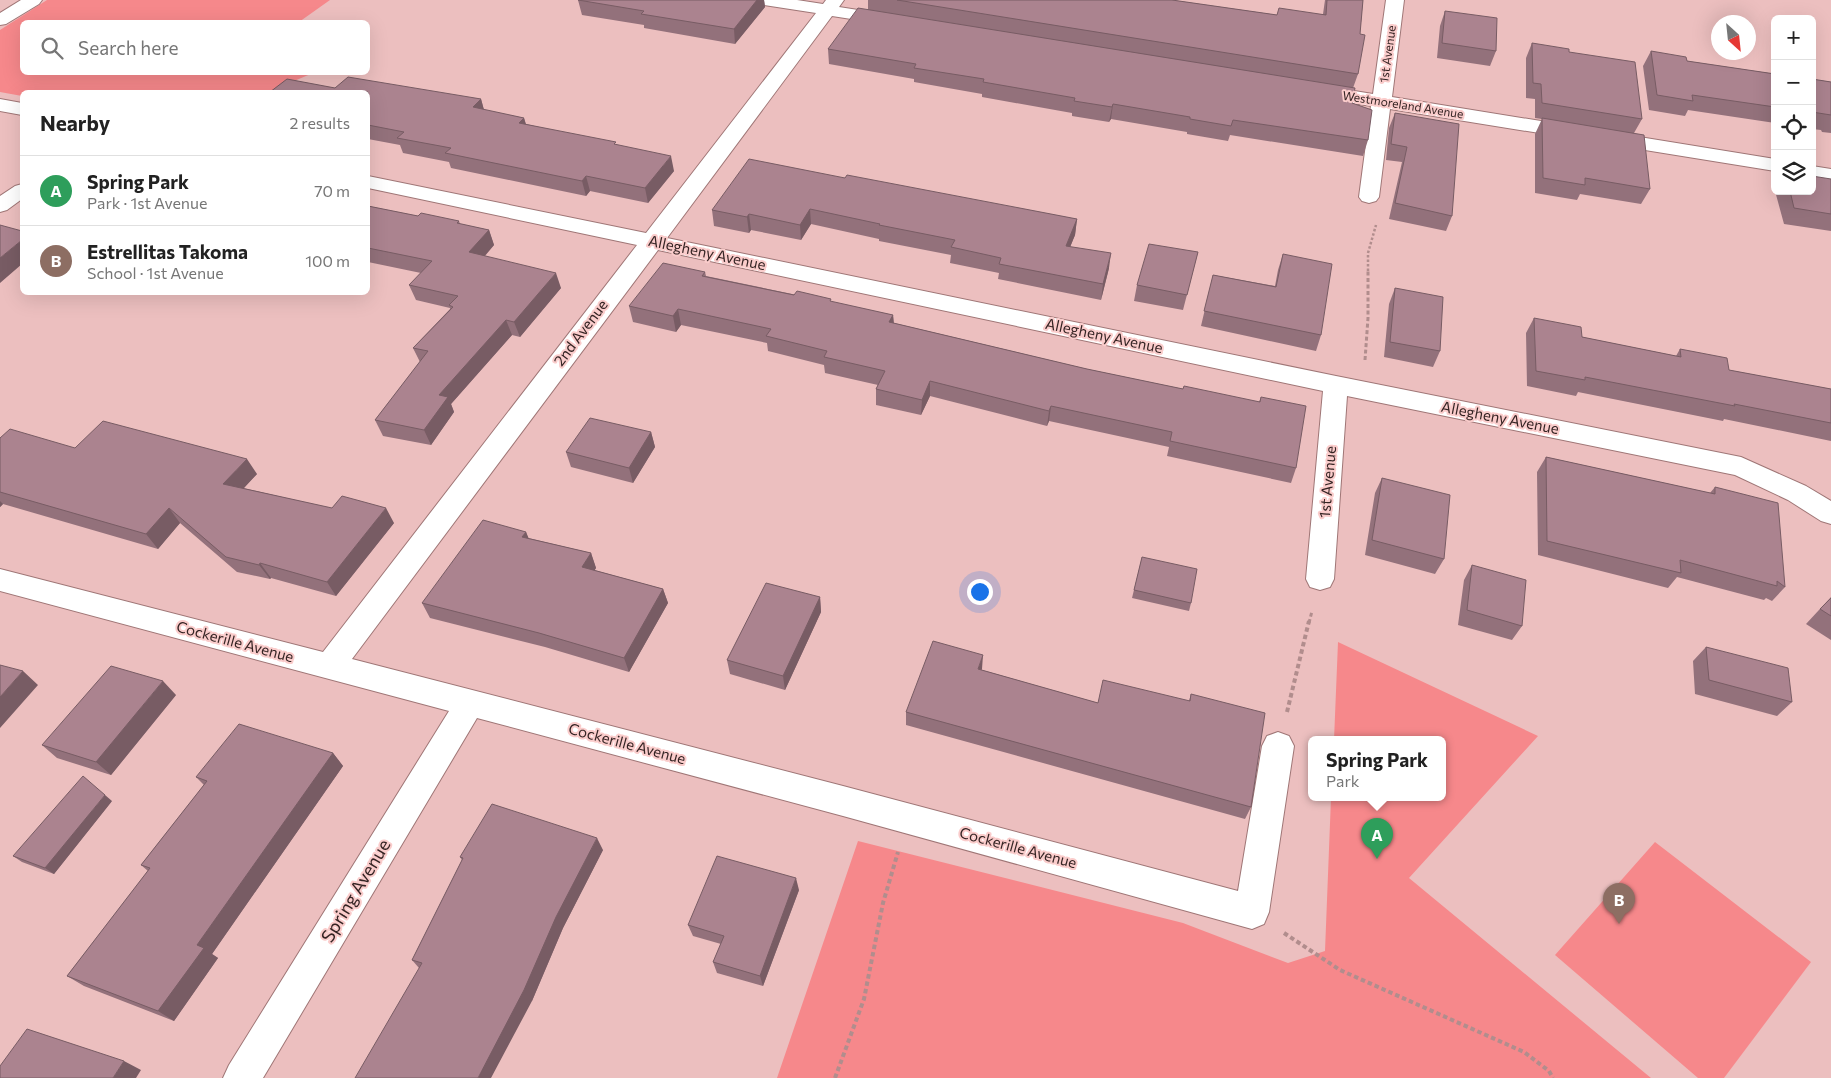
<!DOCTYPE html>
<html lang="en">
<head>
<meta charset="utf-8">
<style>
  body { margin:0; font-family:Commissioner,sans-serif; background:#f2f2f2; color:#222 }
  .controls { position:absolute; right:15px; top:15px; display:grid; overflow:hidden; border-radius:8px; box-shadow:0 5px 20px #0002 }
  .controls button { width:45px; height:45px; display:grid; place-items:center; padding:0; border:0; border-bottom:1px solid #e0e0e0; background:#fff; color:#222; font:25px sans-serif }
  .compass { position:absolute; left:1711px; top:15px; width:45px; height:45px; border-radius:50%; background:#fff; box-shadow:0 5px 20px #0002; rotate:153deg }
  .you { position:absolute; left:979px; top:591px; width:18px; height:18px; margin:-12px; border:4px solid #fff; border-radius:50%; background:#1a73e8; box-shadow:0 0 0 8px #1a73e833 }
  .badge { display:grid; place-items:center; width:32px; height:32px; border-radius:50%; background:#267074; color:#fff; font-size:16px; font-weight:700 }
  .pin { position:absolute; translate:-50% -41px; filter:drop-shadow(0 1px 2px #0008) }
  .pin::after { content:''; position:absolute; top:26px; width:18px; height:15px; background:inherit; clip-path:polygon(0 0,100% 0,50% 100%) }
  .popup { position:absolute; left:1308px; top:736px; width:138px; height:65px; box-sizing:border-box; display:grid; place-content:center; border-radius:8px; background:#fff; filter:drop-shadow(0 1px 4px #0005); font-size:16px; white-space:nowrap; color:#767676 }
  .popup b { font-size:19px; color:#222 }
  .popup::after { content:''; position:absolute; left:50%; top:100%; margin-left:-10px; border:10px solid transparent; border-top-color:#fff }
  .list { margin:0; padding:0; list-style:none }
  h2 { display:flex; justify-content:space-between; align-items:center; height:65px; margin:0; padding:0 20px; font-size:21px }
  h2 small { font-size:16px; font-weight:400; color:#767676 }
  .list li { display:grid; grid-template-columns:32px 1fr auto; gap:15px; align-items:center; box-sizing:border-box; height:70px; padding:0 20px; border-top:1px solid #e0e0e0 }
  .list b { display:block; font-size:19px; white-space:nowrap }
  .list p { margin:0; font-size:16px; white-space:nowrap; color:#767676 }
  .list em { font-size:16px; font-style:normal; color:#767676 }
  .icon { flex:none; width:28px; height:28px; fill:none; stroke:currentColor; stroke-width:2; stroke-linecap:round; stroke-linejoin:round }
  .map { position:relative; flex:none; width:1831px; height:1078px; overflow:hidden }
  .search { position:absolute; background:#fff; box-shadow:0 5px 20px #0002; left:20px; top:20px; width:350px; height:55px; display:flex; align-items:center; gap:12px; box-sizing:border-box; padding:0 18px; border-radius:8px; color:#767676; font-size:19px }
  .panel { position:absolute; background:#fff; box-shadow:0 5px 20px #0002; left:20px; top:90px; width:350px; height:205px; border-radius:8px }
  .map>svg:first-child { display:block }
</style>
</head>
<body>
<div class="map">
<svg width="1831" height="1078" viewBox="0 0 1831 1078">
  <rect width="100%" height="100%" fill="#ecbfbf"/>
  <path fill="#f6888b" d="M47 0H330L299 22H22V72L313 73 280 87 274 92H22V96L0 92V30Z
    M1338 642 1538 736 1409 878 1651 1078H777L858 841 1183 923 1288 963 1325 951 1331 798H1442V740H1334Z
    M1655 842 1811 962 1724 1078H1698L1555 955Z"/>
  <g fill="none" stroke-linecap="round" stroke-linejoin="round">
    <defs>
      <path id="street" d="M21 0H42L39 4 6 24 0 25V13Z
        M755 0H797L823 4 826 0H844L839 7 890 15 896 16 899 20 896 24 890 25 832 16 667 238 1336 376 1741 457 1806 486 1831 501V524L1821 521 1788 500 1735 475 1347 396 1334 579 1330 587 1320 590 1310 587 1306 579 1323 391 658 250 352 659 843 786 1238 891 1262 746 1267 736 1278 732 1289 736 1294 746 1269 912 1264 924 1252 929 843 816 477 718 263 1078H223L229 1065 449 711 0 591V569L323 652 637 245 368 188V176L646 233 816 13 764 5 758 4Z
        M1386 0H1404L1392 97 1775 159V171L1390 109 1379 197 1376 201 1369 203 1362 201 1359 197 1371 106 1317 97 1310 95 1308 91 1310 87 1317 85 1373 94Z
        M0 99 22 103V115L0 111Z
        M1812 166 1831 169V181L1812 178Z
        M22 184V199L7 210 0 212V196L15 186Z"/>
    </defs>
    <use href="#street" stroke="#9f7676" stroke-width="2"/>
    <path stroke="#b18d8d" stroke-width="2.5" stroke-dasharray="2.5 2" stroke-linecap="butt" d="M1368 271V253L1376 225"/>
    <path stroke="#b18d8d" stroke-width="3" stroke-dasharray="4 2.5" stroke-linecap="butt" d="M1365 360 1368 318V270
      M1309 623 1312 611"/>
    <path stroke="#b18d8d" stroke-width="4" stroke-dasharray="4.5 3" stroke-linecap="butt" d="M1287 712 1309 621
      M1284 933 1340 970 1524 1052 1549 1071 1553 1078
      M835 1078 864 999 883 903 898 852"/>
    <use href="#street" fill="#fff" fill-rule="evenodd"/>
  </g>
  <path fill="#93717b" d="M578 0H764L765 7 735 44 644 28V25L582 15Z
    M868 0H1172L1277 15 1323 14 1325 0H1363L1360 34 1358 74 1353 88 1352 103 1368 140 1363 156 1230 135 1228 141 1187 134V132L1111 119 1109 122 1072 116V113L982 97V94L914 82V79L829 64 828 49 868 9Z
    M1445 11 1496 51 1490 66 1437 58 1440 26Z
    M1532 43 1569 52 1642 119 1634 133 1650 189 1641 204 1580 194 1577 200 1535 193V134L1542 119 1535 118V99L1526 98V58Z
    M1651 51 1687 61 1775 74V123L1688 110 1685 116 1649 110 1643 66Z
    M1812 79 1831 82V133L1822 132 1821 130 1812 129Z
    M335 88 481 99 484 110 524 118 526 124 617 145 674 171 648 203 590 191 586 196 451 168 449 162 403 153 400 145 368 139V92Z
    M1395 113 1452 216 1446 231 1389 219 1402 162 1386 160 1389 128Z
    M845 178 1077 219 1075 235 1070 247 1109 268 1101 300 998 279 999 273 950 263 951 255 879 241V239L811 224 801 240 751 230 749 233 714 226 712 210Z
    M1831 179V231L1784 224 1775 191H1812Z
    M368 206 418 216 459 221 460 224 489 230 494 245 485 256 561 288 520 337 512 335 451 404 454 412 431 445 383 436 375 420 420 362 413 348 450 309V308L416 300 409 285 421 273 368 262Z
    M1198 252 1183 310 1134 301 1137 285Z
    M1283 254 1321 335 1316 351 1201 326 1213 275 1275 286 1278 270Z
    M705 272 706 276 893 315 894 323 1087 369 1183 389 1259 402 1261 397 1296 468 1291 483 1167 456 1169 447 1049 421 1047 426 930 396 921 415 876 405V389L878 385 825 373 824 365 768 351 767 343 681 325 676 332 633 322 629 306Z
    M1395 288 1440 351 1433 367 1384 357 1389 304Z
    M1534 318 1582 337 1676 356 1680 349 1729 370 1831 389V441L1724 419 1723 421 1578 392 1576 396 1527 386 1526 333Z
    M651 432 655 447 633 483 571 467 566 452Z
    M0 438 257 474 243 488 394 523 336 596 271 578 270 579 237 572 180 523 158 549 3 504 0 507Z
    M1546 457 1710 493 1715 487 1785 587 1772 601 1766 598 1764 600 1677 577 1668 588 1538 555 1537 472Z
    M1382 478 1444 559 1435 574 1365 555 1375 493Z
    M526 532 528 538 591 553 596 568 594 570 663 589 668 603 629 672 545 647 430 618 422 603Z
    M1142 557 1191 603 1189 611 1132 598Z
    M1472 565 1522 626 1512 640 1458 625 1464 580Z
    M820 597 821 612 785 690 730 674 727 660Z
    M1831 597V640L1806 624Z
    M1706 647 1792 702 1777 716 1695 694 1693 661Z
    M982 670 1098 703 1189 701 1191 694 1251 807 1245 819 906 725V712Z
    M176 695 111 775 57 758 42 745Z
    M333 753 343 766 212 954 218 958 174 1021 84 986 67 976 148 871 141 865 204 785 196 777Z
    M112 801 54 874 22 862 13 856Z
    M603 850 563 928 532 1001 419 968 412 960 462 860 460 857Z
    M799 890 763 986 717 973 713 962 721 944 693 936 688 925Z"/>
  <path fill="#785c64" d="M757 0H764L765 7 735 44 734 29Z
    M481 99 485 114 473 107Z
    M1113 104 1111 119 1109 122 1112 107Z
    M524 118 528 133 519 123Z
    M671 156 674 171 648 203 645 188Z
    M586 176 590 191 586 196 582 181Z
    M810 209 811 224 801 240 800 225Z
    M749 214 751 230 749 233 747 217Z
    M1077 219 1075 235 1064 262 1066 246Z
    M489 230 494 245 474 268 469 252Z
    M22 240V264L0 283V258Z
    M1111 253 1109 268 1101 300 1103 284Z
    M556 273 561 288 520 337 514 322Z
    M678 309 681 325 676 332 673 316Z
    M893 315 894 330 889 322Z
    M506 320 512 335 451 404 454 412 431 445 424 430 439 395Z
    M930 381V396L921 415 922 400Z
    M1051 406 1049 421 1047 426 1049 411Z
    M651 432 655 447 633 483 629 468Z
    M247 459 257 474 234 499 223 484Z
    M0 501 3 504 0 507Z
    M169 508 180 523 158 549 146 534Z
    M386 508 394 523 336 596 327 582Z
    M526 532 532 546 522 537Z
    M591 553 596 568 588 582 582 567Z
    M260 563 271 578 270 579 259 565Z
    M663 589 668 603 629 672 624 658Z
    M820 597 821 612 785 690 783 676Z
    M983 655 982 669 977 682 978 669Z
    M23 671 38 685 0 728V697Z
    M163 681 176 695 111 775 96 762Z
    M333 753 343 766 212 954 218 958 174 1021 158 1011 197 945Z
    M105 795 112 801 54 874 45 868Z
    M597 838 603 850 563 928 532 1001 491 1078H478L556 917Z
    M796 878 799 890 763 986 760 976Z
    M124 1061 141 1070 136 1078H113Z"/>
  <path fill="#ab838f" stroke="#785c64" d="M578 0H757L734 29 641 14 644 11Z
    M897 0H1172L1277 15 1279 8 1326 15 1327 0H1363L1360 34 1365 35 1358 74Z
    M858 8 1355 88 1352 103 1372 110 1368 140 1233 120 1231 126 1190 119V117L1113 104 1112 107 1074 101 1075 98 983 82 984 79 914 68 916 64 828 49Z
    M1445 11 1497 18 1496 51 1442 43Z
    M1532 43 1569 49V52L1635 62 1642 119 1542 103 1541 84 1533 83Z
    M1651 51 1686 57 1687 61 1775 74V107L1692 95 1693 101 1657 95Z
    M348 77 481 99 473 107 524 118 519 123 616 142 614 144 671 156 645 188 586 176 582 181 445 153 451 148 397 138 404 132 368 125V92H270L287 79 335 88Z
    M1812 79 1831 82V115L1812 112Z
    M1395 113 1459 124 1452 216 1395 203 1407 147 1391 144Z
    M1542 118 1644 135 1650 189 1585 178V185L1543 178Z
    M749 159 845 178 847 175 1077 219 1066 246 1111 253 1103 284 999 264 1001 258 951 247 955 240 879 225 880 224 810 209 800 225 749 214 747 217 712 210Z
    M1812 176 1831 179V214L1794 208 1790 191H1812Z
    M368 206 418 216 421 213 459 221 457 223 489 230 469 252 556 273 514 322 506 320 439 395 448 397 424 430 375 420 428 351 413 348 453 307 449 305 458 296 409 285 432 261 368 248Z
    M0 225 22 231V240L0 258Z
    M1149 244 1198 252 1187 295 1137 285Z
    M1283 254 1332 264 1321 335 1204 311 1213 275 1276 287Z
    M663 263 705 272 702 276 794 295 797 291 831 299 830 301 893 315 889 322 1087 369 1183 389 1184 386 1260 402 1261 397 1306 406 1296 468 1170 441 1172 432 1051 406 1049 411 930 381 922 400 876 389 885 371 824 357 827 351 766 336 771 329 678 309 673 316 629 306Z
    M1395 288 1443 297 1440 351 1390 342Z
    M1534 318 1581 327 1582 337 1681 357 1680 349 1727 358 1729 370 1831 389V423L1734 404 1735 406 1585 377V380L1536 371Z
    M590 418 651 432 629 468 566 452Z
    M103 421 247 459 223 484 332 508 342 496 386 508 327 582 260 563 259 565 226 557 169 508 146 534 0 492V438L10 429 75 448Z
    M1546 457 1715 494V487L1778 503 1785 587 1777 581V586L1680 560 1681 573 1547 541Z
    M1382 478 1450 495 1444 559 1372 540Z
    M483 520 526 532 522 537 591 553 582 567 663 589 624 658 539 633 422 603Z
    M1142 557 1197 569 1191 603 1134 590Z
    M1472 565 1526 580 1522 626 1467 610Z
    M766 583 820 597 783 676 727 660Z
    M1831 598V616L1820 609Z
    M933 641 983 655 978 669 1098 703 1103 680 1190 701 1191 694 1265 713 1251 807 906 712Z
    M1706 647 1788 668 1792 702 1709 680Z
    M0 665 23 671 0 697Z
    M111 666 163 681 96 762 42 745Z
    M239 724 333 753 197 945 204 948 158 1011 67 976 150 868 141 865 207 781 196 777Z
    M83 776 105 795 45 868 13 856Z
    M492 804 597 838 556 917 524 990 478 1078H355L422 963 412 960 463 858 460 857Z
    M717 856 796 878 760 976 713 962 724 936 688 925Z
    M27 1029 124 1061 113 1078H0V1066Z"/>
  <g text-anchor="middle" stroke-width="4" stroke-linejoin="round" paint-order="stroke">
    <g font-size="12" fill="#352424" stroke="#facccb">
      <text transform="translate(1388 54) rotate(-82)" y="4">1st Avenue</text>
      <text transform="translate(1403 105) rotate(9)" y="4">Westmoreland Avenue</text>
    </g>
    <g font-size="15" fill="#352424" stroke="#facccb">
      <text transform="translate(707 253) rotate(12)" y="5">Allegheny Avenue</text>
      <text transform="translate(581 333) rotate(-53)" y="5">2nd Avenue</text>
      <text transform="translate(1104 336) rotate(12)" y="5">Allegheny Avenue</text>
      <text transform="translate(1500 418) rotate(11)" y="5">Allegheny Avenue</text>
      <text transform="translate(1328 482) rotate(-85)" y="5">1st Avenue</text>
      <text transform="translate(235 642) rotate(15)" y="5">Cockerille Avenue</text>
      <text transform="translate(627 744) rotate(15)" y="5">Cockerille Avenue</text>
      <text transform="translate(1018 848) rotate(15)" y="5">Cockerille Avenue</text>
    </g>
    <g font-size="18" fill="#352424" stroke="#facccb">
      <text transform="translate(356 891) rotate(-59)" y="6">Spring Avenue</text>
    </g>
  </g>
</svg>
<div class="controls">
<button>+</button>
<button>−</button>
<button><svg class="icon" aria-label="locate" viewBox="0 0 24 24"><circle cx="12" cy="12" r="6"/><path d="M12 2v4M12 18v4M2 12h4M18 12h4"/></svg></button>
<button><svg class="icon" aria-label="layers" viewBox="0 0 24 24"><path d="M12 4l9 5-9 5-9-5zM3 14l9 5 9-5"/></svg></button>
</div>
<svg class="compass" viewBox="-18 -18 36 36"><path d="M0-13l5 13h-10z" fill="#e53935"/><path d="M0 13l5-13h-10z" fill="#767676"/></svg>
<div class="you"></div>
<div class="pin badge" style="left:1377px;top:859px;background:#2e9e5b">A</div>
<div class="popup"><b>Spring Park</b>Park</div>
<div class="pin badge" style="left:1619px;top:924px;background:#8d6e63">B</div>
<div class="search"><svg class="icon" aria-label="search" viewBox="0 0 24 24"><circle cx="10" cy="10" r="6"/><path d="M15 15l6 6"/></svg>Search here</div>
<section class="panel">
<h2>Nearby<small>2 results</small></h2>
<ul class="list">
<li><span class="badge" style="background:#2e9e5b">A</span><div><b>Spring Park</b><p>Park · 1st Avenue</p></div><em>70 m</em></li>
<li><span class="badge" style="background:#8d6e63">B</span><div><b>Estrellitas Takoma</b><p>School · 1st Avenue</p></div><em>100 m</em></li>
</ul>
</section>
</div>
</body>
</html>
